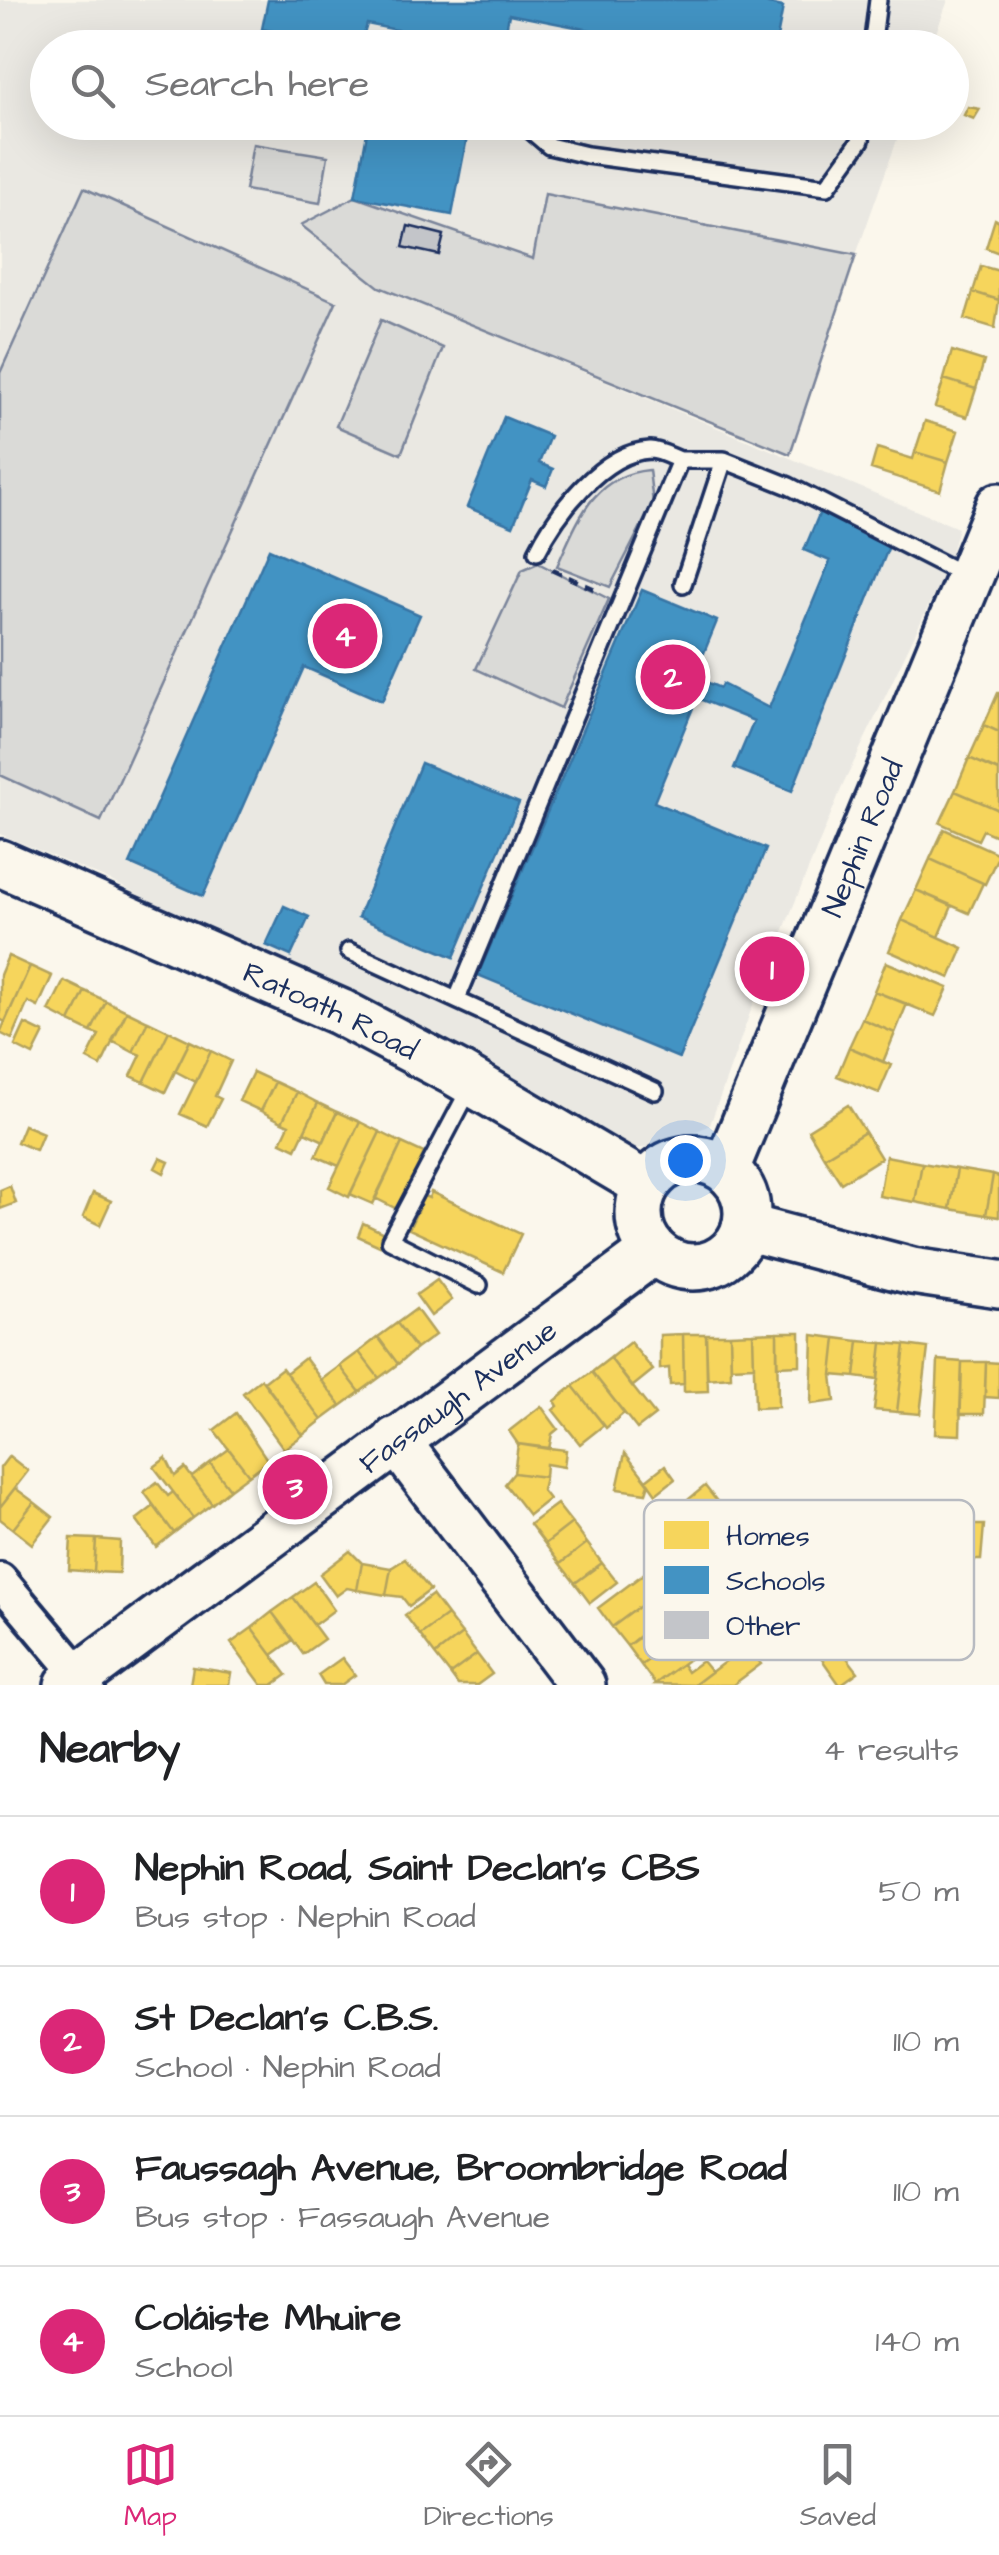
<!DOCTYPE html>
<html lang="en">
<head>
<meta charset="utf-8">
<style>
  body { margin:0; font-family:"Architects Daughter",sans-serif; background:#f6f6f6; color:#202124 }
  .you { position:absolute; left:685px; top:1160px; width:35px; height:35px; margin:-25px; border:8px solid #fff; border-radius:50%; background:#1a73e8; box-shadow:0 0 0 15px #1a73e833 }
  .badge { display:grid; place-items:center; width:65px; height:65px; border-radius:50%; background:#db2777; color:#fff; font-size:32px; font-weight:700 }
  .pin { position:absolute; translate:-50% -50%; border:5px solid #fff; box-shadow:0 2px 10px #0006 }
  .list { margin:0; padding:0; list-style:none }
  h2 { display:flex; justify-content:space-between; align-items:center; height:130px; margin:0; padding:0 40px; font-size:42px }
  h2 small { font-size:32px; font-weight:400; color:#757577 }
  .list li { display:grid; grid-template-columns:65px 1fr auto; gap:30px; align-items:center; box-sizing:border-box; height:150px; padding:0 40px; border-top:2px solid #e0e0e0 }
  .list b { display:block; font-size:38px; white-space:nowrap }
  .list p { margin:0; font-size:32px; white-space:nowrap; color:#757577 }
  .list em { font-size:32px; font-style:normal; color:#757577 }
  .icon { flex:none; width:55px; height:55px; fill:none; stroke:currentColor; stroke-width:2; stroke-linecap:round; stroke-linejoin:round }
  .map { position:relative; flex:none; width:999px; height:1685px; overflow:hidden }
  .search { position:absolute; background:#fff; box-shadow:0 10px 40px #0002; left:30px; right:30px; top:30px; height:110px; display:flex; align-items:center; gap:25px; box-sizing:border-box; padding:0 35px; border-radius:55px; color:#757577; font-size:38px }
  .sheet { height:730px; background:#fff }
  nav { display:flex; justify-content:space-around; align-items:center; box-sizing:border-box; height:140px; border-top:2px solid #e0e0e0; background:#fff; font-size:28px; color:#757577 }
  nav a { display:grid; justify-items:center; gap:5px }
  nav .on { color:#db2777 }
  .map>svg:first-child { display:block }
</style>
</head>
<body>
<div class="map">
<svg width="999" height="1685" viewBox="0 0 999 1685">
  <rect width="100%" height="100%" fill="#fbf7ec"/>
  <filter id="ink" filterUnits="userSpaceOnUse"><feTurbulence type="fractalNoise" baseFrequency=".01" numOctaves="2"/><feDisplacementMap in="SourceGraphic" scale="20" xChannelSelector="R" yChannelSelector="G"/><feConvolveMatrix kernelMatrix="1 2 1 2 8 2 1 2 1" color-interpolation-filters="sRGB"/></filter>
  <g filter="url(#ink)">
    <path fill="#eae8e2" d="M0 0H948L931 47 48 48V122L903 123 856 255 665 215 534 260 355 197 379 287 958 528 947 567 842 787 751 1010 710 1125 668 1144 629 1150 247 949 109 880 0 834Z"/>
    <path fill="#dadad7" stroke="#7a849a" stroke-width="2.5" d="M591 123H692L688 141Z
      M253 144 328 156 320 203 245 190Z
      M84 188 336 302 101 821 0 775V373Z
      M545 194 856 255 790 454 379 287 301 225 355 197 533 259Z
      M381 320 443 348 401 454 336 426Z
      M649 470 653 503 610 587 557 566C578 520 593 475 649 470Z
      M538 563 609 599 561 708 476 669 522 570Z"/>
    <path fill="#f6d55c" stroke="#b4a35d" stroke-width="2.5" d="M968 107 980 109 974 119 964 115Z
      M995 219 999 221V253L986 248Z
      M981 266 999 271V300L973 292Z
      M973 292 999 300 995 328 965 319Z
      M952 351 984 361 976 389 944 379Z
      M944 379 976 389 967 417 935 407Z
      M925 421 958 431 948 462 915 452Z
      M877 448 913 459 915 452 948 462 940 491 871 469Z
      M998 693H999V732L984 725Z
      M984 725 999 732V771L969 758Z
      M969 758 999 771V810L955 791Z
      M955 791 999 810V837L983 830 978 840 940 823Z
      M944 829 999 854 985 884 930 859Z
      M930 859 983 883 969 913 916 890Z
      M916 890 952 906 939 937 902 920Z
      M902 920 963 948 950 978 889 951Z
      M8 956 30 966 5 1022 0 1019V975Z
      M886 962 948 988 935 1016 874 991Z
      M30 966 52 976 38 1007 28 1002 12 1039 0 1033Z
      M64 981 85 991 70 1022 49 1011Z
      M85 991 106 1001 91 1032 70 1022Z
      M874 991 907 1004 895 1033 862 1019Z
      M106 1001 127 1011 101 1066 87 1059 99 1035 91 1032Z
      M127 1011 148 1021 133 1052 112 1041Z
      M862 1019 895 1033 883 1062 849 1047Z
      M148 1021 169 1031 144 1082 131 1076 141 1055 133 1052Z
      M25 1024 44 1033 33 1055 15 1046Z
      M169 1031 190 1041 165 1092 144 1082Z
      M190 1041 211 1051 196 1082 175 1071Z
      M849 1047 891 1065 879 1093 837 1076Z
      M211 1051 231 1061 215 1096 221 1099 207 1126 180 1114Z
      M253 1072 275 1082 261 1111 239 1101Z
      M275 1082 297 1092 282 1122 261 1111Z
      M297 1092 318 1103 296 1149 281 1142 289 1125 282 1122Z
      M318 1103 337 1112 324 1141 304 1132Z
      M848 1105 865 1132 824 1157 808 1130Z
      M337 1112 360 1122 339 1166 316 1156Z
      M360 1122 380 1132 349 1197 329 1187Z
      M24 1125 43 1133 36 1150 17 1142Z
      M380 1132 402 1143 373 1204 350 1194Z
      M865 1132 881 1158 841 1183 824 1157Z
      M402 1143 424 1153 397 1209 375 1198Z
      M886 1156 922 1163 915 1202 879 1196Z
      M160 1158 169 1162 164 1173 155 1168Z
      M922 1163 957 1169 950 1209 915 1202Z
      M957 1169 993 1175 986 1215 950 1209Z
      M993 1175 999 1177V1217L986 1215Z
      M10 1186 16 1203 0 1209V1190Z
      M431 1192 521 1234 503 1272 409 1229 424 1196 429 1198Z
      M93 1193 111 1201 100 1225 83 1217Z
      M363 1223 386 1234 380 1246 358 1236Z
      M437 1280 452 1300 431 1316 416 1295Z
      M416 1309 435 1335 416 1349 397 1323Z
      M397 1323 416 1349 398 1364 378 1337Z
      M777 1332H800V1365L777 1366Z
      M777 1332 778 1407 755 1408 753 1333Z
      M753 1333 754 1366 731 1367 730 1334Z
      M683 1334 684 1384 670 1385 669 1368 660 1369V1335Z
      M683 1334H706L708 1391 684 1392Z
      M706 1334H730L731 1377 707 1379Z
      M813 1335 836 1338 832 1375 835 1401 811 1404Z
      M378 1337 398 1364 379 1378 359 1352Z
      M836 1338 859 1341 855 1377 832 1375Z
      M859 1341 882 1343 878 1380 855 1377Z
      M630 1342 653 1370 632 1387 610 1358Z
      M882 1343 905 1345 897 1412 874 1410Z
      M905 1345 928 1348 920 1414 897 1412Z
      M359 1352 379 1378 360 1392 340 1366Z
      M305 1358 341 1406 322 1420 286 1373Z
      M610 1358 655 1415 637 1429 592 1372Z
      M938 1360 962 1362 960 1435 935 1434Z
      M962 1362H986L984 1414H960Z
      M986 1362 999 1363V1398L985 1397Z
      M340 1366 360 1392 341 1406 321 1380Z
      M282 1368 322 1420 303 1435 264 1382Z
      M592 1372 624 1413 606 1428 573 1386Z
      M261 1379 303 1435 284 1449 243 1393Z
      M573 1386 604 1425 580 1444 553 1410 558 1406 555 1401Z
      M541 1406 558 1429 552 1434 549 1449 518 1444 509 1431Z
      M236 1413 268 1461 249 1475 214 1430Z
      M518 1444 566 1450 564 1467 546 1464 545 1477 514 1473Z
      M229 1449 249 1475 230 1489 210 1463Z
      M625 1453 649 1484 646 1493 617 1489Z
      M9 1456 28 1471 0 1507V1468Z
      M166 1458 175 1476 185 1468 212 1504 193 1518 154 1467Z
      M210 1463 230 1489 212 1504 192 1477Z
      M665 1465 675 1479 656 1494 646 1480Z
      M514 1473 545 1477 542 1490 549 1499 529 1515 505 1484Z
      M157 1482 168 1496 173 1492 193 1518 174 1533 144 1492Z
      M705 1486 723 1509 691 1535 673 1512Z
      M15 1488 34 1502 13 1529 0 1519V1507Z
      M34 1502 53 1517 32 1544 13 1529Z
      M557 1504 572 1523 545 1544 530 1524Z
      M154 1506 174 1533 156 1547 136 1520Z
      M572 1523 587 1543 560 1564 545 1544Z
      M962 1525H984L981 1560H961Z
      M71 1538 96 1539 94 1572 69 1570Z
      M96 1539 120 1541 119 1573 94 1572Z
      M587 1543 602 1563 575 1583 560 1564Z
      M350 1551 362 1563 357 1590 347 1588 336 1596 320 1574Z
      M405 1559 430 1590 409 1606 402 1597 386 1595 391 1568Z
      M362 1563 391 1568 386 1595 357 1590Z
      M602 1563 617 1582 590 1603 575 1583Z
      M658 1563 673 1582 612 1627 598 1608Z
      M314 1582 334 1610 314 1625 293 1597Z
      M658 1593 671 1610 627 1646 612 1627Z
      M432 1595 447 1615 420 1635 405 1615Z
      M293 1597 324 1639 303 1654 272 1612Z
      M272 1612 293 1640 272 1655 252 1628Z
      M447 1615 462 1634 435 1655 420 1635Z
      M675 1618 685 1632 641 1665 627 1646 653 1627 657 1631Z
      M252 1628 287 1675 273 1685H262L231 1643Z
      M694 1630 706 1646 655 1684 641 1665Z
      M462 1634 477 1654 450 1674 435 1655Z
      M747 1645 761 1664 733 1685H694Z
      M838 1646 858 1672 840 1685 821 1658Z
      M477 1654 492 1674 477 1685H458L450 1674Z
      M342 1658 355 1675 341 1685H324L318 1675Z
      M702 1661 711 1672 694 1685 655 1684 682 1664 687 1672Z
      M193 1667 231 1673 229 1685H190Z"/>
    <path fill="#4393c3" stroke="#3775a5" stroke-width="2.5" d="M268 0H769L768 4 783 7 775 48H683L509 14 503 48H409L412 33 367 24 360 48 262 29Z
      M369 122H470L452 215 355 197Z
      M504 417 550 436 539 463 553 469 546 486 532 480 513 526 467 507Z
      M820 512 891 541 792 791 734 768 754 721 697 698 654 802 766 849 679 1058 478 975 642 590 717 621 694 677 720 688 722 684 769 708 830 561 804 550Z
      M269 549 420 615 382 701 304 667 203 896 130 864Z
      M421 763 519 803 454 957 358 917Z
      M284 906 309 917 291 956 266 945Z"/>
    <path fill="#c3c5c9" stroke="#1b2f5e" stroke-width="2.5" d="M408 226 444 235 439 255 403 247Z"/>
    <g fill="none" stroke-linecap="round" stroke-linejoin="round">
      <defs>
        <path id="lane" d="M872 48 878 0
          M521 122 549 146 587 155 827 187 861 140 863 122
          M537 552C556 514 602 452 650 450 659 450 672 457 680 460
          M683 584 724 460
          M349 951 655 1091
          M457 999 680 460H724L789 486 966 576
          M470 1088 390 1240 479 1285"/>
        <path id="street" d="M0 1580 88 1685"/>
        <g id="secondary">
          <path id="s1" d="M0 863 340 1012 456 1073 646 1185"/>
          <circle cx="693" cy="1213" r="54"/>
          <path id="s2" d="M726 1169 999 506"/>
          <path d="M745 1227 912 1271 999 1284"/>
          <path d="M396 1440 582 1685"/>
          <path id="s3" d="M68 1685 654 1251"/>
        </g>
      </defs>
      <use href="#lane" stroke="#1b2f5e" stroke-width="22"/>
      <use href="#street" stroke="#1b2f5e" stroke-width="40"/>
      <use href="#secondary" stroke="#1b2f5e" stroke-width="52"/>
      <path stroke="#1b2f5e" stroke-width="5" stroke-dasharray="10 8" stroke-linecap="butt" d="M552 570 601 592"/>
      <use href="#lane" stroke="#fbf7ec" stroke-width="15"/>
      <use href="#street" stroke="#fbf7ec" stroke-width="32"/>
      <use href="#secondary" stroke="#fbf7ec" stroke-width="45"/>
    </g>
  </g>
  <g text-anchor="middle" stroke-width="10" stroke-linejoin="round" paint-order="stroke">
    <g font-size="30" fill="#1b2f5e" stroke="#fbf7ec">
      <text dy="10" stroke="none"><textPath href="#s2" startOffset="358">Nephin Road</textPath></text>
      <text dy="10" stroke="none"><textPath href="#s1" startOffset="362">Ratoath Road</textPath></text>
      <text dy="10" stroke="none"><textPath href="#s3" startOffset="485">Fassaugh Avenue</textPath></text>
    </g>
  </g>
  <rect x="644" y="1500" width="330" height="160" rx="15" fill="#fbf7ec" stroke="#b8bbc1" stroke-width="2.5"/>
  <rect x="664" y="1521" width="45" height="28" fill="#f6d55c"/>
  <rect x="664" y="1566" width="45" height="28" fill="#4393c3"/>
  <rect x="664" y="1611" width="45" height="28" fill="#c3c5c9"/>
  <g font-size="28" fill="#1b2f5e">
    <text x="726" y="1545">Homes</text>
    <text x="726" y="1590">Schools</text>
    <text x="726" y="1635">Other</text>
  </g>
</svg>
<div class="you"></div>
<div class="pin badge" style="left:772px;top:969px">1</div>
<div class="pin badge" style="left:673px;top:677px">2</div>
<div class="pin badge" style="left:295px;top:1487px">3</div>
<div class="pin badge" style="left:345px;top:636px">4</div>
<div class="search"><svg class="icon" aria-label="search" viewBox="0 0 24 24"><circle cx="10" cy="10" r="6"/><path d="M15 15l6 6"/></svg>Search here</div>
</div>
<section class="sheet">
<h2>Nearby<small>4 results</small></h2>
<ul class="list">
<li><span class="badge">1</span><div><b>Nephin Road, Saint Declan's CBS</b><p>Bus stop · Nephin Road</p></div><em>50 m</em></li>
<li><span class="badge">2</span><div><b>St Declan's C.B.S.</b><p>School · Nephin Road</p></div><em>110 m</em></li>
<li><span class="badge">3</span><div><b>Faussagh Avenue, Broombridge Road</b><p>Bus stop · Fassaugh Avenue</p></div><em>110 m</em></li>
<li><span class="badge">4</span><div><b>Coláiste Mhuire</b><p>School</p></div><em>140 m</em></li>
</ul>
</section>
<nav>
<a class="on"><svg class="icon" aria-label="map" viewBox="0 0 24 24"><path d="M3 6l6-2 6 2 6-2v14l-6 2-6-2-6 2zM9 4v14M15 6v14"/></svg>Map</a>
<a><svg class="icon" aria-label="directions" viewBox="0 0 24 24"><path d="M12 3l9 9-9 9-9-9zM9 14v-3h6M13 9l2 2-2 2"/></svg>Directions</a>
<a><svg class="icon" aria-label="saved" viewBox="0 0 24 24"><path d="M7 4h10v16l-5-4-5 4z"/></svg>Saved</a>
</nav>
</body>
</html>
